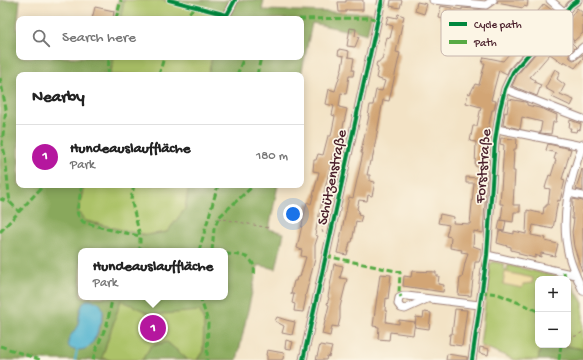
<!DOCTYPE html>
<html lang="en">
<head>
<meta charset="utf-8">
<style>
  body { margin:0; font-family:"Gochi Hand",sans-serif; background:#f6f6f6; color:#222 }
  .controls { position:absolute; right:12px; bottom:12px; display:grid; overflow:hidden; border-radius:8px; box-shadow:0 2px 10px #0003 }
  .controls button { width:36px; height:36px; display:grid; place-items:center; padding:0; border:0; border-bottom:1px solid #e0e0e0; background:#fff; color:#222; font:20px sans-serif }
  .you { position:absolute; left:293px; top:214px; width:14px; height:14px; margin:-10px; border:3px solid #fff; border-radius:50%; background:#1a73e8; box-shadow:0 0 0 6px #1a73e833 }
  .badge { display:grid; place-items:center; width:26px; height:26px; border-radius:50%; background:#b5179e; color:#fff; font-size:13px; font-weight:700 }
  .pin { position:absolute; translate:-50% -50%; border:2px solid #fff; box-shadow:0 1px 4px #0006 }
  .popup { position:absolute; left:78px; top:248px; width:150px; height:52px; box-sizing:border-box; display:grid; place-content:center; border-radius:8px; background:#fff; filter:drop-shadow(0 1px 3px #0005); font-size:13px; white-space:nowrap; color:#767676 }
  .popup b { font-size:15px; color:#222 }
  .popup::after { content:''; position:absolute; left:50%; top:100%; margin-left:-8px; border:8px solid transparent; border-top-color:#fff }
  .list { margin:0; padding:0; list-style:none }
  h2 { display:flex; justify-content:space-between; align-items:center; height:52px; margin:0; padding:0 16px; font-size:17px }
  h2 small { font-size:13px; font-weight:400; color:#767676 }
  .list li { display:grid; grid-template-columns:26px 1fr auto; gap:12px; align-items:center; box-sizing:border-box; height:64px; padding:0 16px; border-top:1px solid #e0e0e0 }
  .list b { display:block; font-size:15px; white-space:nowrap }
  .list p { margin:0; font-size:13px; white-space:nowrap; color:#767676 }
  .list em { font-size:13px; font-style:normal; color:#767676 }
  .icon { flex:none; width:22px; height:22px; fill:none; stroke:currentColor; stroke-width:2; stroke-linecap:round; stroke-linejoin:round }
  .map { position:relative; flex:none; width:583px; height:360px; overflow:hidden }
  .search { position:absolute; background:#fff; box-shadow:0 2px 10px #0003; left:16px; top:16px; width:288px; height:44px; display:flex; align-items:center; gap:10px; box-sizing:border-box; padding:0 14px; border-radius:8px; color:#767676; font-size:15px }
  .panel { position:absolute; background:#fff; box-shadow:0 2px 10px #0003; left:16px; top:72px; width:288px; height:116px; border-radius:8px }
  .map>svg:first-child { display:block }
</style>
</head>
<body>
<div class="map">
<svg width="583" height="360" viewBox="0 0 583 360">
  <rect width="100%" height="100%" fill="#fcf5e5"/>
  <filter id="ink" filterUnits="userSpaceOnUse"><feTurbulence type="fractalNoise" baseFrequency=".025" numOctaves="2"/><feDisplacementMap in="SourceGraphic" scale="8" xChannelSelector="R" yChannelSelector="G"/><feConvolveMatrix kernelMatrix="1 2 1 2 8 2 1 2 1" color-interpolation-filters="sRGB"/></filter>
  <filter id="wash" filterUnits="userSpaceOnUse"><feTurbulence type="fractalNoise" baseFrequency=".012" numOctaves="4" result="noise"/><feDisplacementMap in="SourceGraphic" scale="16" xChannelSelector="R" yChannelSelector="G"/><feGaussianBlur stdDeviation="0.9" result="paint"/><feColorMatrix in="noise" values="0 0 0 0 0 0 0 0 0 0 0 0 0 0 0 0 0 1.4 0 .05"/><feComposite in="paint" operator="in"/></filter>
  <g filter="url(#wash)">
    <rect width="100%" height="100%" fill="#f3e3c6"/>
    <path fill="#acc267" stroke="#7b7049" d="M124 0H162L216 13 222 16 221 19H121Z
      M114 57H212L208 75H110Z
      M84 185H189L185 209 167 232 147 235 126 231 86 221 78 212Z
      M492 262H495L504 264 503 269 507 270 508 265 563 278 538 279V345H541L538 360H515L480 345 490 265Z
      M568 281 572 285 583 303V349L561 345H568V307L569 301Z
      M121 300 200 311 204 322 203 351 197 360H188L167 342 151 346 142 360H110L101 358Z"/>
    <path fill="#89a85c" stroke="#6a6444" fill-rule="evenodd" d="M0 0H20L17 30 19 32V57H114L110 75H19V185H84L78 212 86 221 126 231 147 235 167 232 185 209 189 185H278L269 229 284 233 276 269 258 265 237 360H197L203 351 204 322 200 311 152 315 121 300 102 358 110 360H0ZM81 251H225V297H81ZM86 300H91L104 313C100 330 96 348 76 350L68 341C70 335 76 331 78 324 80 315 78 307 86 300Z
      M118 0H124L121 19H114Z
      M162 0H209L225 1V0H264L262 10 372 13 367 34 356 31V29L350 27 349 31 312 23 301 75H208L212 57H301V19H221V16L216 13Z
      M167 342 188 360H142L151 346Z
      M541 345H559L583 349V360H538Z"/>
    <path fill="#eeda9e" stroke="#9c7c64" d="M505 272 533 278 532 283 523 284 522 288 503 284Z"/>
    <path fill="#51b4d0" stroke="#4e6a7e" d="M86 300C107 299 105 315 99 328 95 338 92 349 80 350 75 350 72 350 69 347 65 337 75 333 78 324 80 315 79 307 86 300Z"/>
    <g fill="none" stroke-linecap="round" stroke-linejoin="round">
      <path stroke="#51b4d0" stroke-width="2" d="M75 360 77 350"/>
    </g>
    <g id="blocks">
      <path fill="#d2a575" d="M346 0H363V10H346V12H339L338 2H346Z
        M391 0H402L400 8 390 6Z
        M498 0H525L528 1 527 7 524 6 523 8 497 3Z
        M417 2 427 4 424 14 415 11Z
        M544 4 553 11 536 31 540 34 509 69 507 74 499 70 491 100 496 101 494 110H492L488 129 486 128 484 139 489 144 483 233 474 231 473 246 481 249V256L479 262H475L471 296 458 295 460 278H462L465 263 468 253 461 252 462 250 450 248 451 237 446 236 449 225 438 223 440 214 454 217 453 223 470 224 474 183H466V177L478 178V167L475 166 476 142 470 141 473 126H477L481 107 466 103 468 93 470 94 475 84 479 85 485 63H482L484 57 503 61 538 20 537 19 541 14 538 11Z
        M441 6 462 10V8L484 10 500 13 499 19 496 18 495 25 461 19 460 22 439 18Z
        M95 7 114 11 113 19H92Z
        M577 8 583 13 581 16 583 18V33L574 41 566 32 554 46 563 53 572 43 576 47 569 54 570 58 573 60 577 59 583 54V58L575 68 564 61 563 63 550 54 530 77 535 80 534 82 541 85 537 96 512 86 517 75 553 33 554 34 558 30 560 32Z
        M398 14 404 16 396 52 400 53 389 101 383 100 372 161H370L367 175H370V181L375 182 372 196 368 195 367 201 359 200 357 209 359 211 358 215 362 216 360 222 356 221 352 242H350L347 255 337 253 349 197 353 198 363 153H361L362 147 369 116H368L370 105H373L376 90 382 91 385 81 376 78 378 69 376 65 377 62H380V60H382L387 37 390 38 393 26 386 24 388 16 397 18Z
        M350 28 356 29 355 36 359 37 355 47 347 46Z
        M339 49 349 51 348 57 354 58 352 70H354L353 76H349L346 94 341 93 339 107 347 109 343 127 339 138H337L334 154H333L320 210 315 235 318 236 315 245V259L305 297H306L303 312 294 311 295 304 292 303 294 294H291L294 281H296L297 277H300L306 257 301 256 302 250 297 248 307 202 311 204 319 172 313 171 314 160H316L318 154 323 155 328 136H331L335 116 332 115 334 106 326 104 329 89 335 91 342 68 344 56 338 55Z
        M555 69 560 72 557 79 565 85 560 94 574 100 571 106 552 97 554 93 545 88Z
        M509 99 525 102 527 103V105L543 109 557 115 556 122H553L551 134 540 133 542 122 522 117 520 129 503 125 505 112 507 113Z
        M570 120 581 124 580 130 577 129 576 132 570 131 571 128H569Z
        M501 138 517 139 516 149H514L513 171H515L513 205H520V212H514L513 222 501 220 503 204H500L504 145 500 144Z
        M548 144 571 149 562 179 565 180 560 201 558 200 553 229 533 225 531 235 546 238 545 241 558 244 555 256 541 253V257L535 255V258L519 254V252L511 250V247L497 243 499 231 514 234V231L526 234 527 210 543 214 544 207H546V205H548L550 189 545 188 549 175 551 176 556 160 554 159 556 153 546 150Z
        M582 169 583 170V191L576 189Z
        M573 199 583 201V271H582L574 247 572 232 574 219H572Z
        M500 220 506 221 504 231 498 230Z
        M334 264 343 266 340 278 347 279 340 307V319L338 327 332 326 330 336 322 334 329 305 327 304 329 298 328 297Z
        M412 271 436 272V276H439L438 284 444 285 443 292 403 286 404 276 411 277Z
        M380 274 391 275 388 299 386 298 385 311H387L386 322 399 324V320L415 322 413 335 390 332 389 340 378 339 379 327 373 326Z
        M455 309 467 310 462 346 449 344 450 334H452Z
        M424 312 431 313 429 329 415 327 416 317 423 318Z
        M277 317 286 320 295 322 292 335 282 333 284 326 275 321Z
        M286 340 293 342 291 349 285 348Z
        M320 345 332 347 329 357 327 356 326 360H316Z
        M480 347 489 349 488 355 479 353Z
        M267 350 284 353 283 359 281 360H267V356L266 355Z
        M447 354 467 357V360H446Z"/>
    </g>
  </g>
  <g filter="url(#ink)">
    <use href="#blocks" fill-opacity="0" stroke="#9e8178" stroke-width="1"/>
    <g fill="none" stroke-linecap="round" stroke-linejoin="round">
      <defs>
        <path id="minor" d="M433 0 486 5 493 0
          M550 0 564 12
          M227 15 235 0
          M574 55 583 47
          M505 89 583 119
          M497 129 582 146
          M583 144C570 180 559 218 569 256 572 268 578 280 583 291
          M569 193 583 196
          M487 255 575 275
          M427 299 405 309 401 308 398 304 399 298 403 296H407L479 305
          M303 360 382 0
          M472 360 487 255 495 141 500 109 505 89 513 72 571 5 578 0"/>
      </defs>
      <use href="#minor" stroke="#9e8178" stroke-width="9"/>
      <path stroke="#9e8178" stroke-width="1" stroke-dasharray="3 3" stroke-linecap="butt" d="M559 29 576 44
        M218 218 269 228
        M323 233 322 230 337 160 340 158
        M568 337 576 336 583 332"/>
      <use href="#minor" stroke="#fff" stroke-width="7"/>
      <path stroke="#57aa44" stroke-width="3" stroke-dasharray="6 3" stroke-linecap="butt" d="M116 19 121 0
        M183 19 195 7
        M299 19 369 18 378 19
        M108 75 109 57
        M159 75 164 57
        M237 75 244 57
        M257 75 261 57
        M0 78 6 109 2 144 5 155 9 195 10 202 19 212
        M82 185 77 211 78 215 83 222 107 229 140 236
        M134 185 131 199 140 236V251
        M0 199 10 202
        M0 232 44 185
        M199 251 218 185
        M212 251 214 229 219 217 254 185
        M225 254C241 255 257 254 254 277
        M326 256 400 272 399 293 401 297
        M564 272 565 279
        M481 292 498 294 538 311
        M200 297 206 315 208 323 207 360
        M568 300V301
        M0 346 41 360
        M93 360 95 352 107 324 112 300 114 297
        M559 360 561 345"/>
      <defs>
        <path id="cycleway" d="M169 0 227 15 235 0
          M303 360 382 0
          M472 360 487 255 495 141 500 109 505 89 513 72 571 5 578 0"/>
      </defs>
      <use href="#cycleway" stroke="#fcf5e5" stroke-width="6"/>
      <use href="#cycleway" stroke="#00873e" stroke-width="4"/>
    </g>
  </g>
  <g text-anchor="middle" stroke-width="3.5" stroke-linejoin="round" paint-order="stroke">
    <g font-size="15" fill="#4a1f2b" stroke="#fcf5e5">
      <text transform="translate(482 166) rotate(-85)" y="5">Forststraße</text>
      <text transform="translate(331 177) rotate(-78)" y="5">Schützenstraße</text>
    </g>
  </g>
  <rect x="441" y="10" width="132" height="46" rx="6" fill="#fcf5e5" stroke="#c7b5ad" stroke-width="1"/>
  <rect x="449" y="22" width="18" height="4" fill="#00873e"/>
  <rect x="449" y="40" width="18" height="4" fill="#57aa44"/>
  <g font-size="11" fill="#4a1f2b">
    <text x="474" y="28">Cycle path</text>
    <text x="474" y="46">Path</text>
  </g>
</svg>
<div class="controls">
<button>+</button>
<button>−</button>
</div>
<div class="you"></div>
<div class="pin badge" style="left:153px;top:328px">1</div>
<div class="popup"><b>Hundeauslauffläche</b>Park</div>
<div class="search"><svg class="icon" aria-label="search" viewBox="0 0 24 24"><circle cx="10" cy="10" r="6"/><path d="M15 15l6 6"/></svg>Search here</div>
<section class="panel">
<h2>Nearby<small></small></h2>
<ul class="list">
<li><span class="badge">1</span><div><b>Hundeauslauffläche</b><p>Park</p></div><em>180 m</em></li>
</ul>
</section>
</div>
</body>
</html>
